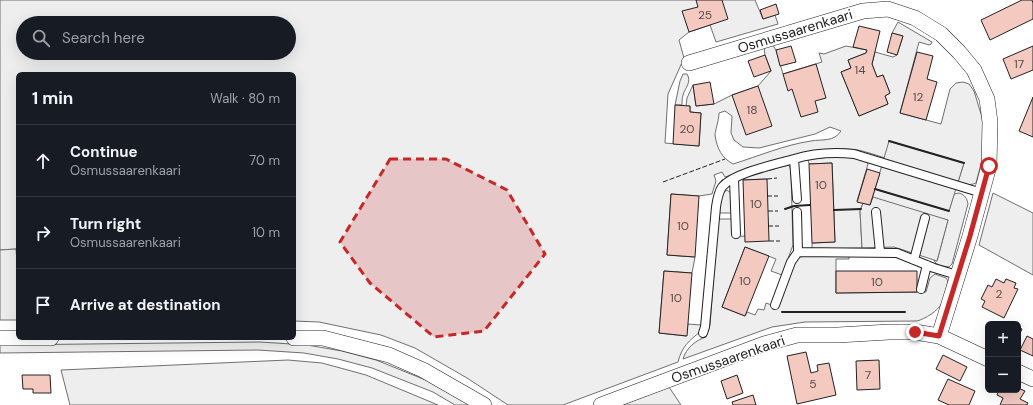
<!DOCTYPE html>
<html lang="en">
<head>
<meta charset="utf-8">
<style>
  body { margin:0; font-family:"DM Sans",sans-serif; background:#20242c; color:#f1f3f6 }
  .controls { position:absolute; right:12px; bottom:12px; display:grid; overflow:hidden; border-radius:6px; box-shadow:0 4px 16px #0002 }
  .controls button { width:36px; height:36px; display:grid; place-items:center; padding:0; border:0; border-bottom:1px solid #363941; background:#171b24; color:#f1f3f6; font:20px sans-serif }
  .stop { position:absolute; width:12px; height:12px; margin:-9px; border:3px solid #c62828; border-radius:50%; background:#fff }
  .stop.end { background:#c62828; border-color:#fff; box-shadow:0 1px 4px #0008 }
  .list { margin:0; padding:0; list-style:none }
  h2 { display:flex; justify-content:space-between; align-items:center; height:52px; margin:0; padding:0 16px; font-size:17px }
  h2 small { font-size:13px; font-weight:400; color:#9ea1a6 }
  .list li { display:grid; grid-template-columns:26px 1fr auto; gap:12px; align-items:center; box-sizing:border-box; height:72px; padding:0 16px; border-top:1px solid #363941 }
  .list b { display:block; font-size:15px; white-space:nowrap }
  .list p { margin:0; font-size:13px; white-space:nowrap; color:#9ea1a6 }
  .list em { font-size:13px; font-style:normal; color:#9ea1a6 }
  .icon { flex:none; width:22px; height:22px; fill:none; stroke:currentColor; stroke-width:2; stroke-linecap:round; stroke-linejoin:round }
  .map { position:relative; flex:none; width:1033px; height:405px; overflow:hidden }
  .search { position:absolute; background:#171b24; box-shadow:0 4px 16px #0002; left:16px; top:16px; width:280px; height:44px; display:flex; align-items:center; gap:10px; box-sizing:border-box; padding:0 14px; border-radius:22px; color:#9ea1a6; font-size:15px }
  .panel { position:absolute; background:#171b24; box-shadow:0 4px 16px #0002; left:16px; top:72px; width:280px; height:268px; border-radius:6px }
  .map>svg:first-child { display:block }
</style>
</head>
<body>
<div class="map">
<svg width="1033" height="405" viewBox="0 0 1033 405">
  <rect width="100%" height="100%" fill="#fff"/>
  <path fill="#eee" stroke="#6f6f6f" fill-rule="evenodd" d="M0 0H755L763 19 775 15 778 24 716 42 710 25 689 32 679 40 684 58 668 94 665 143 699 146 701 113 690 112V106H686L687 98 693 85 696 106 714 104 732 95 758 86 771 71 765 55 764 47 772 44 776 50 783 74 822 62 819 53 824 54 846 46 867 50 866 53 848 60 851 68 841 72 859 116 888 104 885 96 890 93 883 75 877 77 872 64 875 52 893 57 897 55 903 36 892 33 898 22 932 42 931 44 929 45 919 42 900 113 941 124 950 89 956 83 963 82 969 84 974 91 984 124 983 156 976 183C969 186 965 184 958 182L964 163 890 141 885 158C876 155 867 152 858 150 812 144 767 164 725 177L722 172 714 175 716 181 712 194 699 196 671 194 667 255 695 257 692 273 664 271 659 333 686 336 688 324 701 325V331C689 341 682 346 678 362L563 405H508L467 378 415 348 381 335 319 322 294 321V74H18V275L16 249 0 250ZM23 23H289V53H23ZM725 111 732 116 731 133 734 140 743 147 759 148 815 134 830 127 841 131C834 142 823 139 811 141 784 145 759 156 733 164 722 158 717 149 715 135 715 132 719 119 719 113Z
    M683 74H687C692 82 685 88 683 95 682 98 682 102 682 105H675L680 81Z
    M841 156 865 160 868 164 857 201 863 203 860 211 862 248 812 249V243L835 242 832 163 809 164 808 160 812 159Z
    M788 165 790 167 791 173 793 245 782 275 771 271 776 259 745 247 722 307 745 316 747 312 755 315 758 309 764 310 766 303 777 307 795 262 800 257 807 256 847 255 849 257V259H836V293L926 292 930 278 935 274 946 278 948 281C946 288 945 296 942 303 938 311 925 319 917 321L805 322 772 327 683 359C686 348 696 340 706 337L710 325 718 219H732L733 237 745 236 767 179 743 180 746 177Z
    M875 189 949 211 954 194 959 193C965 195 967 198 968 204L952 264 949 267C944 266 936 266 934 260L937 261 948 220 870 205Z
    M727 190 731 193 733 213H719L722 194Z
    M993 193 1033 213V275L979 245Z
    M260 342 307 345 342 351 376 360 438 385 469 405H455L433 392 372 368 338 359 304 353 258 350 0 353V345Z
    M288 360 322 363 366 375 438 405H70L61 370Z
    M669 387 681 405H622Z"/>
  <path fill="#ededed" stroke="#6f6f6f" d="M889 141 964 163 949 211 875 189Z
    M873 197 948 220 937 261 894 247 862 248 860 211 863 203 870 205Z
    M16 249 18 275V320H0V250Z"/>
  <path fill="#f3c9c0" stroke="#222" d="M696 0H722L728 19 689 32 682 11 698 7Z
    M1022 0H1032L1033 3V19L990 40 981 20Z
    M776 4 779 14 763 19 760 10Z
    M859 26 880 31 872 64 877 77 883 75 890 93 885 96 888 104 859 116 841 72 851 68 848 60 866 53 867 50 853 47Z
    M892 33 903 36 897 55 887 52Z
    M791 46 796 62 780 66 776 50Z
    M1033 46V70L1011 79 1003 59Z
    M917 52 933 56 927 79 937 82 926 120 900 113Z
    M765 55 771 71 754 77 748 61Z
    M816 64 826 98 815 101 818 112 801 117 792 89 788 91 783 74Z
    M710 82 714 104 696 106 693 85Z
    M758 86 772 126 746 135 732 95Z
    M1033 97V137L1019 131Z
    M675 105 690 106V112L701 113 699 146 673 144Z
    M832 163 835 242 812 243 809 164Z
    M867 169 880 173 870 205 857 202Z
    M767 179 769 241 745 242 743 180Z
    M671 194 699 196 695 257 667 255Z
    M745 247 769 256 745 316 722 307Z
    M664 271 692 273 687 336 659 333Z
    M836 271H917V292L836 293Z
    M996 279 1004 283 1006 279 1016 283 1014 288 1018 289 1004 318 982 307 985 301 981 299 988 285 992 287Z
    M1018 327 1022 329 1018 338Z
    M1027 336 1033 339V356L1020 350Z
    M806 352 811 373 818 371 817 365 829 363 836 395 797 404 787 356Z
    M943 355 967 367 960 381 936 369Z
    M879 360 880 389 857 390 856 361Z
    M22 375H50L51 393H33V389H23Z
    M737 375 743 393 727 399 721 381Z
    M948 379 975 391 969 405H949L938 400Z
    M1018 388 1025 391 1020 399 1028 403 1027 405H1000L1003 398 997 395 999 390H1018Z
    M753 395 756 405H733L732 402Z"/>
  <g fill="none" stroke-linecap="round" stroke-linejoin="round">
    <defs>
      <path id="lane" d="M734 179 736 234
        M797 199 794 159C814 153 834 152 854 154L982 193
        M797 212 798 252
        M876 212 880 252
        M914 260 925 218
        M921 289 927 265
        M775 305 791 262 798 252 897 253 934 268 957 275
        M703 333 705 327 716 207C717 200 718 193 722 187 733 173 777 164 794 159"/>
      <path id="street" d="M939 336 988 359
        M0 338H51
        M294 338H323L389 355 423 370 484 405
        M1018 372 1033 379
        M601 405 764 344 797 335H838L889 332H915L939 336 970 236 989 166 990 122 987 99 974 70 959 52 941 34 915 18 888 9 863 11 689 63"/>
    </defs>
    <use href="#lane" stroke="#222" stroke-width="10"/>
    <use href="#street" stroke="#222" stroke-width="16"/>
    <use href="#lane" stroke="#fff" stroke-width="8"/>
    <use href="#street" stroke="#fff" stroke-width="15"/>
    <path stroke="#222" stroke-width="1" stroke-dasharray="5 2" stroke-linecap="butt" d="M767 179 777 178
      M663 182 725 159
      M767 196H778
      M768 211H778
      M768 226H779
      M769 241H780"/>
    <path stroke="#222" stroke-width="2" d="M889 141 964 163
      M875 189 949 211
      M785 209 794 206 810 205
      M834 210 861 209
      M782 312H905"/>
  </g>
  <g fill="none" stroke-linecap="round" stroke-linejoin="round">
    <path stroke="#c62828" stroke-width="5" d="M915 332 939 336 970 236 989 166"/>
  </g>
  <path fill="#c62828" fill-opacity="0.2" stroke="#c62828" stroke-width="3" stroke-dasharray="8 5" stroke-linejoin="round" d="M390 159H446L507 190 545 254 484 331 434 337 370 283 340 242Z"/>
  <g text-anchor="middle" stroke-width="3" stroke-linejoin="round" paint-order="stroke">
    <g font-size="12" fill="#564c4a">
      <text x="705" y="19">25</text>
      <text x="1019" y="68">17</text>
      <text x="860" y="74">14</text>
      <text x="918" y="101">12</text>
      <text x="752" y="114">18</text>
      <text x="687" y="133">20</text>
      <text x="821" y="189">10</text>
      <text x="756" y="208">10</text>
      <text x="683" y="230">10</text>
      <text x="745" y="285">10</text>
      <text x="877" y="286">10</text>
      <text x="999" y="298">2</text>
      <text x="676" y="302">10</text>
      <text x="868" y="379">7</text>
      <text x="813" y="388">5</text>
    </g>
    <g font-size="14" fill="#222" stroke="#fff">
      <text transform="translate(795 31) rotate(-17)" y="5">Osmussaarenkaari</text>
      <text transform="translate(728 359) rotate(-19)" y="5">Osmussaarenkaari</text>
    </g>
  </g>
</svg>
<div class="controls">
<button>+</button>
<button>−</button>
</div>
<div class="stop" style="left:989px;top:166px"></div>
<div class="stop end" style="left:915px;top:332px"></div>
<div class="search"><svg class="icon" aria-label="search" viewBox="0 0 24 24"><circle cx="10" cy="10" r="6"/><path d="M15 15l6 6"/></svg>Search here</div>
<section class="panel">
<h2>1 min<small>Walk · 80 m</small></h2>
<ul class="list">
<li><svg class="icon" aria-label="ahead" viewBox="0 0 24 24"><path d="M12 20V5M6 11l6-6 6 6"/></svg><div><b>Continue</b><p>Osmussaarenkaari</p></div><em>70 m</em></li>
<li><svg class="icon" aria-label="right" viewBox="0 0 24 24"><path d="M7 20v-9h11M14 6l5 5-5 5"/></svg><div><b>Turn right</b><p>Osmussaarenkaari</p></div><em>10 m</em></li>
<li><svg class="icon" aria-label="arrive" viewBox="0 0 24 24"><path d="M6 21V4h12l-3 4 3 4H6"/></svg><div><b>Arrive at destination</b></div></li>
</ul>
</section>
</div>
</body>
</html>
